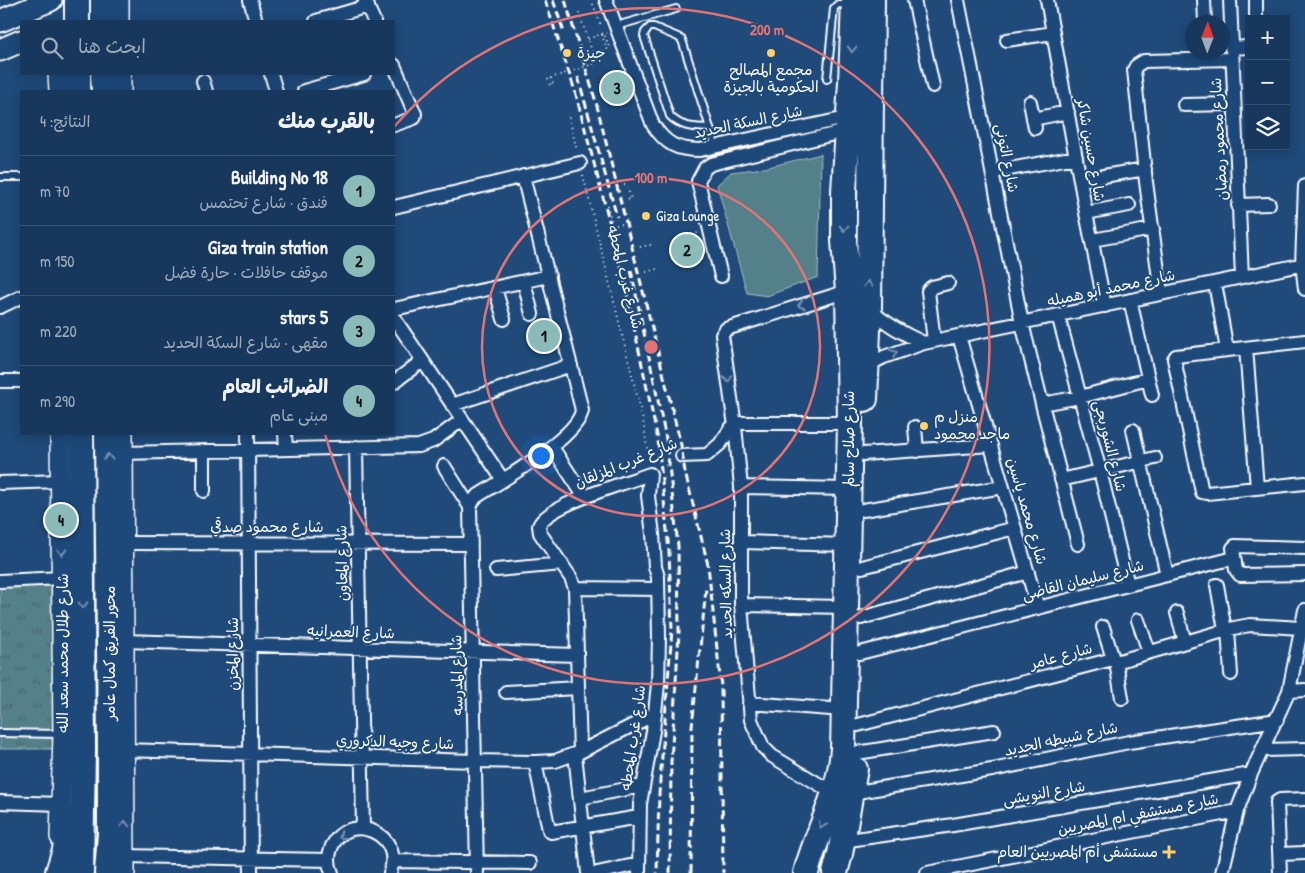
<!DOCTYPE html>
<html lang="ar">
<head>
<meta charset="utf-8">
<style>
  body { margin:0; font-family:"Patrick Hand","Playpen Sans Arabic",sans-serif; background:#244365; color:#f1f3f6; direction:rtl }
  .controls { position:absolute; right:15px; top:15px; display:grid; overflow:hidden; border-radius:0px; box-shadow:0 2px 12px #0003 }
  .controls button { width:45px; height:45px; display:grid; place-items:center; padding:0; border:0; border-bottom:1px solid #365272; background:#17385c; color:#f1f3f6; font:25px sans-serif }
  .compass { position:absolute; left:1185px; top:15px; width:45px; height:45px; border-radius:50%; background:#17385c; box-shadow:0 2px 12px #0003; rotate:1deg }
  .you { position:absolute; left:540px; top:455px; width:18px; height:18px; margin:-12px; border:4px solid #fff; border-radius:50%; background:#1a73e8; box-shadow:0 0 0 8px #1a73e833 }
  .badge { display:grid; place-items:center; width:32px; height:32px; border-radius:50%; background:#8bbbb9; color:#111; font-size:16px; font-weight:700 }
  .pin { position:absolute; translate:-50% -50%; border:2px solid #fff; box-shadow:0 1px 5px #0006 }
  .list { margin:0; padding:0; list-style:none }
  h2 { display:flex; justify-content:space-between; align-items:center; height:65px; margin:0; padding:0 20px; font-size:21px }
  h2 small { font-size:16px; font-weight:400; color:#9eacbb }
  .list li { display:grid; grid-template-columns:32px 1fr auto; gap:15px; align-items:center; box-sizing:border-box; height:70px; padding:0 20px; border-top:1px solid #365272 }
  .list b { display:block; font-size:19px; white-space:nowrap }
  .list p { margin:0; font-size:16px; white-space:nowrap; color:#9eacbb }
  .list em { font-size:16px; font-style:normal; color:#9eacbb }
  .icon { flex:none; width:28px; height:28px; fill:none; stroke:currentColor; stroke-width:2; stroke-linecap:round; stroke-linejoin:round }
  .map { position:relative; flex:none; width:1305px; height:873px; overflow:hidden; direction:ltr }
  .search { position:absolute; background:#17385c; box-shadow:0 2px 12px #0003; left:20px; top:20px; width:375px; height:55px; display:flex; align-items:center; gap:12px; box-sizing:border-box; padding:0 18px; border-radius:0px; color:#9eacbb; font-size:19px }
  .panel { position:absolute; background:#17385c; box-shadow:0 2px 12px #0003; left:20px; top:90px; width:375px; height:345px; border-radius:0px; direction:rtl }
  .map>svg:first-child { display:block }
</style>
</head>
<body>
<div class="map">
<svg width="1305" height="873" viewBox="0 0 1305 873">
  <defs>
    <pattern id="park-tufts" width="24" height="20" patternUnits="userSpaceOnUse" patternTransform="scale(1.25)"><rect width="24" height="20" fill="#528089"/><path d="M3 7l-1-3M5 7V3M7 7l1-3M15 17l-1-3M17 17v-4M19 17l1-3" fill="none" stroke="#4f666a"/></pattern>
  </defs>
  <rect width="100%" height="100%" fill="#1f4a7a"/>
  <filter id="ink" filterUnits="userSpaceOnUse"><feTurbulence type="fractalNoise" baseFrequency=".02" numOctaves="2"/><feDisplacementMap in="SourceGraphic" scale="10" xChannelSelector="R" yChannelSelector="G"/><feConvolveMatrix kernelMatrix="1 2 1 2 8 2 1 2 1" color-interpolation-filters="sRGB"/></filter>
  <g filter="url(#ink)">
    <path fill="#528089" stroke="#a8c0c4" d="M821 154 818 277 767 296 747 293 717 185 731 172 764 168Z"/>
    <path fill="url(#park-tufts)" stroke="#a8c0c4" d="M52 582 53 749H0V584Z"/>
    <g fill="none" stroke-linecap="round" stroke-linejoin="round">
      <defs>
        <path id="lane" d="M616 26 676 9
          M827 79 834 8 838 4 850 5
          M710 128C694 127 682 128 670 116L644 36 645 32 650 27H654L678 37 682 40 716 147
          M0 177H21
          M0 733 61 734"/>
        <path id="street" d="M250 0 256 21
          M606 0 653 125C666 144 676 150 700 150L851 117
          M914 0 933 86
          M958 0 1022 323 1042 404 1078 544
          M1047 0 1086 213 1105 306
          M1204 0 1205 22
          M1230 0 1242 277
          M1256 0V15
          M365 1 374 21
          M316 21 368 6
          M1007 40 1053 33
          M1231 48 1249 47
          M394 65 415 114 414 118 394 125
          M271 74 276 91
          M203 81 206 91
          M304 91 364 74
          M1030 102 1035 128
          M1184 105 1234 104
          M1033 119 1068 112
          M993 172 1076 157
          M1080 180 1145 169
          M1305 186 1302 264 1305 289
          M1238 205 1269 204
          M394 207 580 163
          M1086 213 1129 205
          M1092 240 1153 229
          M721 276 698 181 705 168 711 164 846 131
          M524 282 532 314
          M1215 283 1227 350
          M495 288 504 319
          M1161 293 1146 182 1134 70 1136 66 1144 61 1232 59
          M1130 300 1152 395
          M0 307 21 297
          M394 309 549 276
          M869 309C886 324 903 334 924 343
          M1058 315 1100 471 1128 585
          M394 318 503 480
          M959 336 1038 608
          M934 341 928 291 932 287 948 283
          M1305 341 1176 356 1174 359 1202 492 1207 493 1305 483
          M1246 348 1257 488
          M866 366 884 357 924 343 1305 264
          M0 381H21
          M394 382 422 361
          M1042 404 1080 397 1148 379
          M452 405 571 365
          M915 427 917 451
          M1133 430 1167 575
          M248 434 251 873
          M285 434 286 449
          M356 447 363 828
          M552 447 584 496
          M204 451V491
          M123 453 419 446 433 441 462 420
          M863 454 991 445
          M682 456 707 455 720 444 731 428 741 423H850
          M444 466 470 507
          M1061 480 1155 458
          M0 483 61 481
          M741 487 849 489
          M863 510 1003 487
          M741 542 848 545
          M124 543 471 544
          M1305 548 1235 546 1233 548 1236 570 1240 575 1305 574
          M862 567 1015 528
          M496 570 562 564
          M0 581 62 578
          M1217 585 1225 630
          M575 588 658 589
          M741 605 846 607
          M1177 613 1185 642
          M861 618 1028 572
          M1138 620 1149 652
          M1103 627 1113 659
          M1228 629 1231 674
          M124 641 577 655
          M860 653 1234 558
          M1116 662 1122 698
          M1289 691 1305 690
          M506 692 578 688
          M749 703 844 710
          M858 725 1113 659 1116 662 1234 628 1250 625 1301 628
          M124 750 475 761 535 762 555 761 580 752 655 714
          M1262 750 1305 749
          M580 752 575 588 571 578 540 533 539 526C546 505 628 482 650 474
          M857 753 994 731
          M575 754 588 873
          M535 762 549 830 551 832 639 817
          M851 793 992 770 1129 742 1277 720
          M835 794 772 756 763 747 751 720 741 605V487L735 426 722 335 726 329 848 291
          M580 798 642 786
          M0 802 61 804
          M842 841 953 825 1251 774
          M1280 854 1305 853
          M125 856 329 860
          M393 861 530 863
          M332 873C328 864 328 855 332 846 349 810 405 834 390 873
          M477 873 470 507 473 501 476 497C499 482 579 437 582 410L523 176
          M597 873 639 864
          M639 873 640 804 653 731 658 684 659 637 658 577 655 567 653 534 648 496 650 474
          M927 873 1237 811
          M1222 873 1237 811 1251 774 1289 691 1305 610
          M1280 873 1277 802 1280 800 1305 799"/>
        <path id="secondary" d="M119 0V21
          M58 74 59 91
          M121 74V91
          M123 434 125 873
          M60 837 63 734 60 434"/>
        <path id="primary" d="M0 21 51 0
          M0 50 21 41"/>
        <path id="highway" d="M77 0V21
          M103 0V21
          M78 74V91
          M103 74 104 91
          M865 399 869 309 872 0
          M58 872 65 850 68 820
          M81 873 83 750 81 434
          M107 873 110 834V749L107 434
          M806 873C817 831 840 793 843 749L850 423 848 291 844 241V191L851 82 854 0
          M835 873 840 854 855 769"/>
      </defs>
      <use href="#lane" stroke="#fff" stroke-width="10"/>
      <use href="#street" stroke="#fff" stroke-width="16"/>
      <use href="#secondary" stroke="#fff" stroke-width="22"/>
      <use href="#primary" stroke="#fff" stroke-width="25"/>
      <use href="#highway" stroke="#fff" stroke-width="28"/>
      <path stroke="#fff" stroke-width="2" stroke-dasharray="1 4" stroke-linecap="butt" d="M593 4 600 23 601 22
        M588 39 604 33 609 47H610
        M593 55 607 49 602 35 607 33
        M548 79 550 85 553 84 551 78 596 63 578 10
        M569 117 577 151
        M583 175 643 420 649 462
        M624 185H627L631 199 625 200
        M607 205 613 226 622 224
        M682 237 698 233
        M640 247 654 244
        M687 262 704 258
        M646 272 660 268
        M661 468 672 462"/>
      <use href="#lane" stroke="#1f4a7a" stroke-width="6"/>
      <use href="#street" stroke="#1f4a7a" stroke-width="12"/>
      <use href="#secondary" stroke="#1f4a7a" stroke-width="19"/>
      <use href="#primary" stroke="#1f4a7a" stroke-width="21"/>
      <use href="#highway" stroke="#1f4a7a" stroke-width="24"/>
      <path stroke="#fff" stroke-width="3" stroke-dasharray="8 4" stroke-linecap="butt" d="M545 0 575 91 621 266 658 440 669 551 672 630 659 794 657 873
        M553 0 564 32
        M565 0 596 102 681 445 685 472 708 565 721 686 723 873
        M578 77 617 217
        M631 270 666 439 678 546 679 633 671 762 670 873
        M691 873 692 727 706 589"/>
    </g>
    <defs><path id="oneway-chevron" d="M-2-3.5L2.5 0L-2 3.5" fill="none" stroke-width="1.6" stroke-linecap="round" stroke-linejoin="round" transform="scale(1.25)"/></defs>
    <g stroke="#7992af">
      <use href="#oneway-chevron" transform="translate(852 49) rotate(92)"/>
      <use href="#oneway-chevron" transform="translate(844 228) rotate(90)"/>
      <use href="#oneway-chevron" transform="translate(868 284) rotate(-90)"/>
      <use href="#oneway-chevron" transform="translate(801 305) rotate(163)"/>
      <use href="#oneway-chevron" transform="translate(894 353) rotate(-22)"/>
      <use href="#oneway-chevron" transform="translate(728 379) rotate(82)"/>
      <use href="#oneway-chevron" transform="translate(108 457) rotate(-91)"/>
      <use href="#oneway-chevron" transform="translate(62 552) rotate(89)"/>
      <use href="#oneway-chevron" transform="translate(83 605) rotate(89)"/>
      <use href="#oneway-chevron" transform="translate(125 824) rotate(-90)"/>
      <use href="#oneway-chevron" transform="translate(822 825) rotate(112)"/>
      <use href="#oneway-chevron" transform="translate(342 836) rotate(143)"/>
    </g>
  </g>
  <g fill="none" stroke="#e47373" stroke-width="2.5">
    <circle cx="651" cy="347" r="169"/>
    <path d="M394 127A338 338 0 1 1 325 434"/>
  </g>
  <g fill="#ffd166" stroke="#1f4a7a" stroke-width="2">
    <circle cx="567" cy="53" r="5"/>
    <circle cx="771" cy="53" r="5"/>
    <circle cx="646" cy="216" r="5"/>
    <circle cx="924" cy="426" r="5"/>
    <path d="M1166.5 844.5h5v5h5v5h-5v5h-5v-5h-5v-5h5z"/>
  </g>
  <g text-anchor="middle" stroke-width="4" stroke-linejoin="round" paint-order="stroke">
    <g font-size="15" fill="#fff" stroke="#1f4a7a" text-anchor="start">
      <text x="577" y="58">جيزة</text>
      <text x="771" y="75" text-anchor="middle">مجمع المصالح<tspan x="771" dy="17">الحكومية بالجيزة</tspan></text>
      <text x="656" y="221">Giza Lounge</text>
      <text x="934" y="422">منزل م<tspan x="934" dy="17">ماجد محمود</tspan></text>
      <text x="1158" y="857" text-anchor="end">مستشفى أم المصريين العام</text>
    </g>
    <g font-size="15" fill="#fff" stroke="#1f4a7a">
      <text transform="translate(748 122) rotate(-12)" y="5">شارع السكة الحديد</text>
      <text transform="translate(1219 139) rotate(-93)" y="5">شارع محمود رمضان</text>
      <text transform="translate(1091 150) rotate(80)" y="5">شارع حسين شاكر</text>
      <text transform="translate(1007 158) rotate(79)" y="5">شارع التونى</text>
      <text transform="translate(625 277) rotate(76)" y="5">شارع غرب المحطه</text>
      <text transform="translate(1111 288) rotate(-12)" y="5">شارع محمد أبو هميله</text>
      <text transform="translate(849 439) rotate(-90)" y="5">شارع صلاح سالم</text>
      <text transform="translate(1110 446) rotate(76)" y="5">شارع الشوربجى</text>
      <text transform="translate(626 463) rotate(-22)" y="5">شارع غرب المزلقان</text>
      <text transform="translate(1027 511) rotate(74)" y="5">شارع محمد ياسين</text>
      <text x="267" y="532">شارع محمود صدقي</text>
      <text transform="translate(342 563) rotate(-91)" y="5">شارع المعاون</text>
      <text transform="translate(1083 580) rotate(-14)" y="5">شارع سليمان القاضى</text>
      <text transform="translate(726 584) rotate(-91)" y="5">شارع السكه الحديد</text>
      <text transform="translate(351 632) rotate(2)" y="5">شارع العمرانيه</text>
      <text transform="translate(63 653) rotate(-90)" y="5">شارع طلال محمد سعد الله</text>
      <text transform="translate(110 653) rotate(-90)" y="5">محور الفريق كمال عامر</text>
      <text transform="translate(233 654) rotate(-90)" y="5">شارع المخزن</text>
      <text transform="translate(1061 656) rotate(-15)" y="5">شارع عامر</text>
      <text transform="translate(457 675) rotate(-91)" y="5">شارع المدرسه</text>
      <text transform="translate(633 738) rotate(-82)" y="5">شارع غرب المحطه</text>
      <text transform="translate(1061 739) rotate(-12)" y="5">شارع شبيطه الجديد</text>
      <text transform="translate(395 742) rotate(2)" y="5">شارع وجيه الدكروري</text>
      <text transform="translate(1044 793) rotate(-10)" y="5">شارع النويشى</text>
      <text transform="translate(1138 814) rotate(-11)" y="5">شارع مستشفي ام المصريين</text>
    </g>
  </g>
  <circle cx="651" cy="347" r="8" fill="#e47373" stroke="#1f4a7a" stroke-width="2.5"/>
  <g font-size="15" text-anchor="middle" font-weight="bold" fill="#e47373" stroke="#1f4a7a" stroke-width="4" stroke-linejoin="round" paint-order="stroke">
    <text x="767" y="35">200 m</text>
    <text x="651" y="183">100 m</text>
  </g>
</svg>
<div class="controls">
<button>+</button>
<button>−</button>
<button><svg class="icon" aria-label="layers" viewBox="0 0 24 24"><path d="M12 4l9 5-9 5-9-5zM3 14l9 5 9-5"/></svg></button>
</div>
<svg class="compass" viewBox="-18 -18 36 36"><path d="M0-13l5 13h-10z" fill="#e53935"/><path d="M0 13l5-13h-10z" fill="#9eacbb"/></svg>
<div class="you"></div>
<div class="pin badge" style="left:544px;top:336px">1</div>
<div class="pin badge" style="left:687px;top:250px">2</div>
<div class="pin badge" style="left:617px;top:88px">3</div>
<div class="pin badge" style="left:61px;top:520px">4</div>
<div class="search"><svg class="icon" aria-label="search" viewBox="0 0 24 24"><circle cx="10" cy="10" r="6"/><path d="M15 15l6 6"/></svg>ابحث هنا</div>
<section class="panel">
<h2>بالقرب منك<small>النتائج: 4</small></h2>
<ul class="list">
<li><span class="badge">1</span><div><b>Building No 18</b><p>فندق · شارع تحتمس</p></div><em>70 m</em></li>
<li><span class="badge">2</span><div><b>Giza train station</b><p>موقف حافلات · حارة فضل</p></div><em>150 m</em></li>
<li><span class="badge">3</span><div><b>5 stars</b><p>مقهى · شارع السكة الحديد</p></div><em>220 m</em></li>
<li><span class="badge">4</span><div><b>الضرائب العام</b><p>مبنى عام</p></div><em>290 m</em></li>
</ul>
</section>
</div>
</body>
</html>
